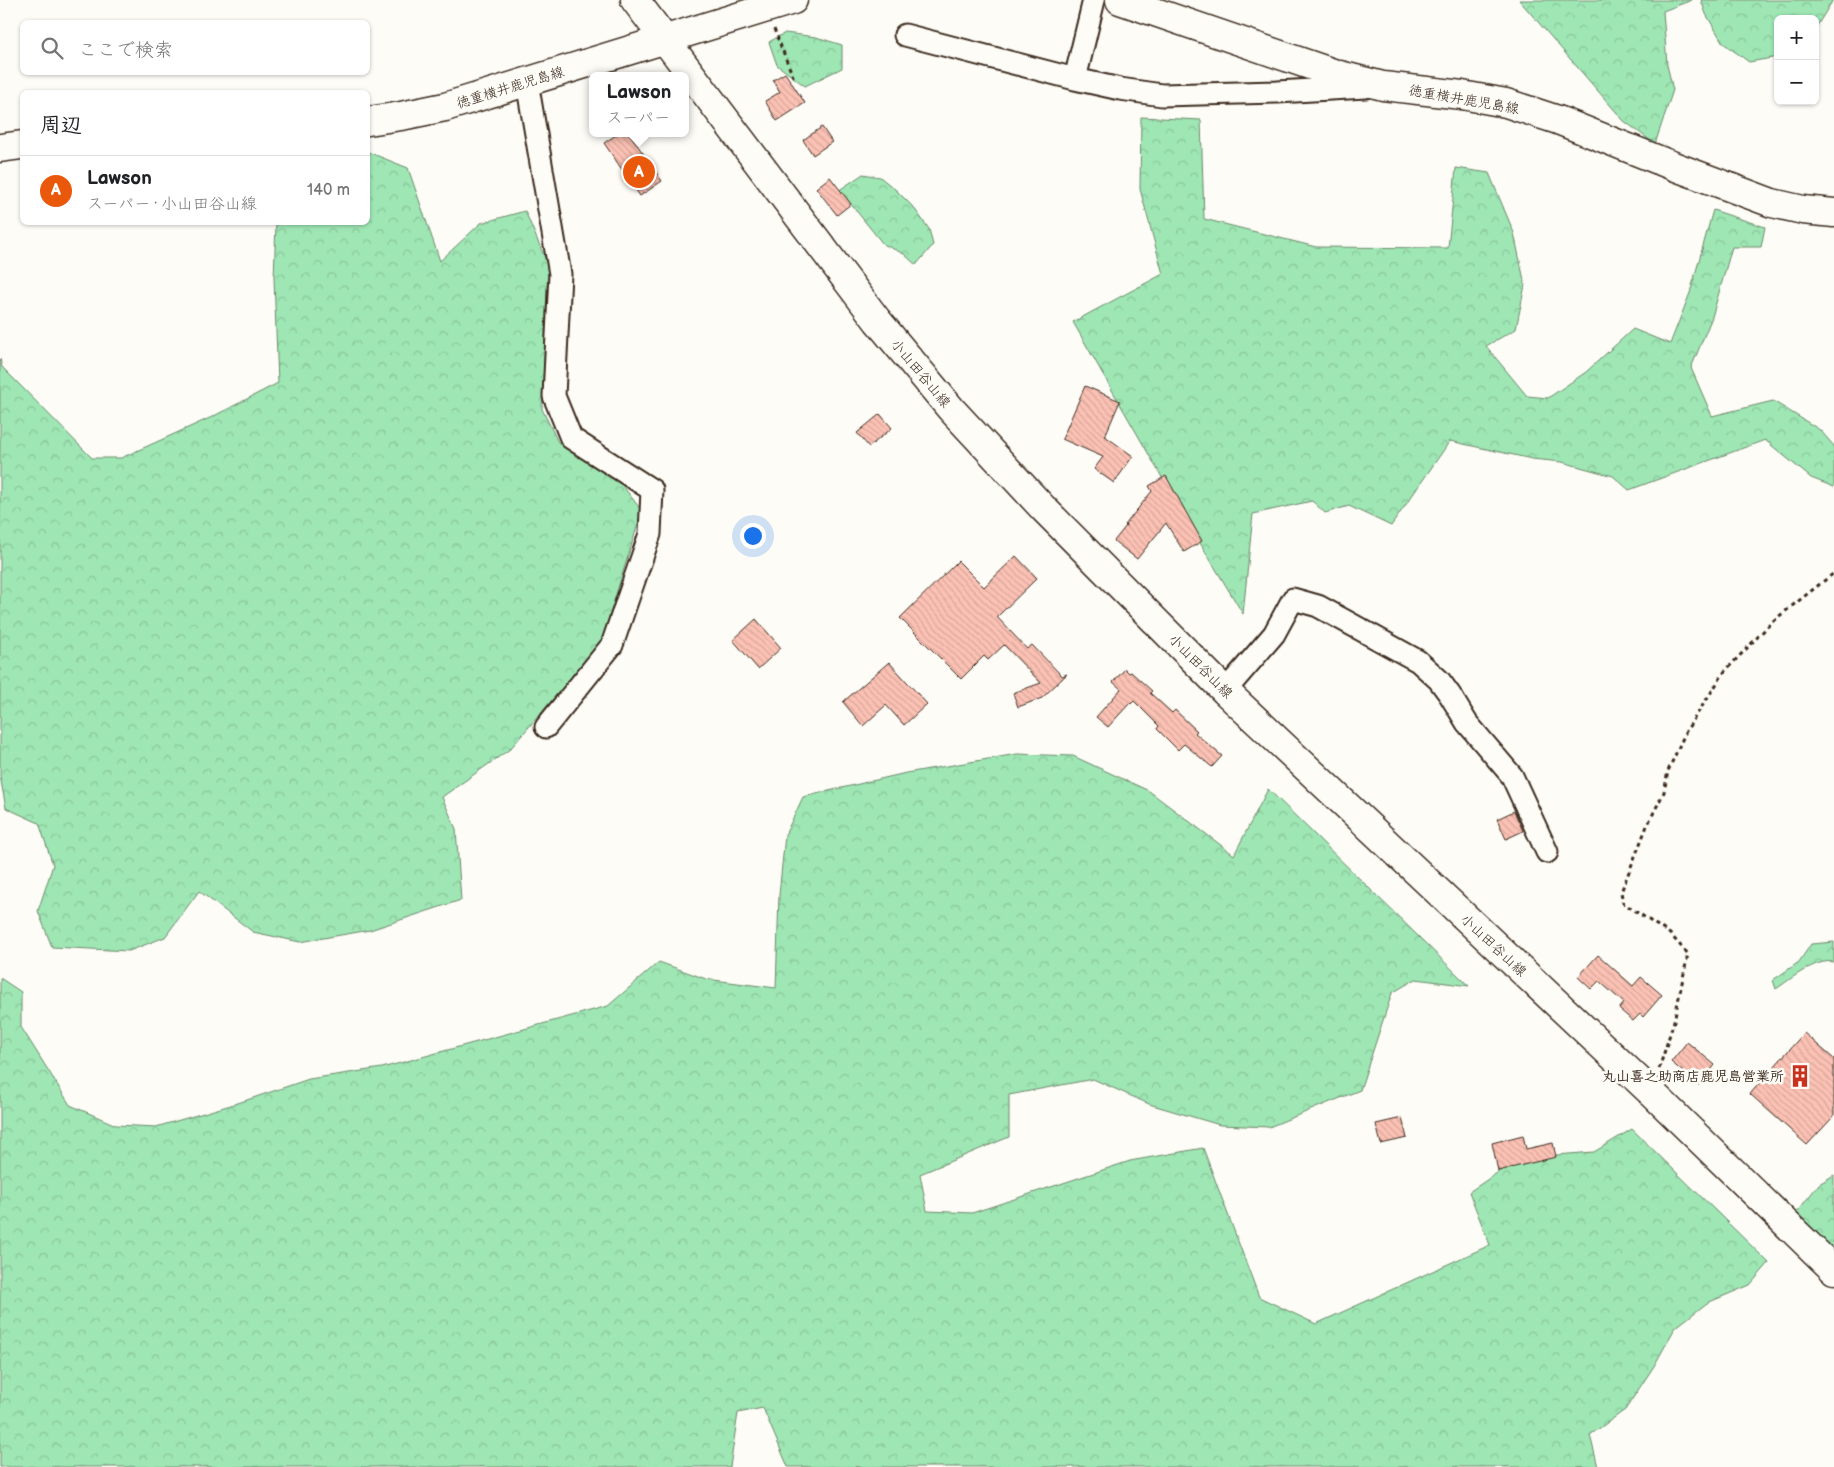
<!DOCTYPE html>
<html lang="ja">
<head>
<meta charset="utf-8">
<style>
  body { margin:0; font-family:"Balsamiq Sans","Klee One",sans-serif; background:#f2f2f2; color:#202124 }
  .controls { position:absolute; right:15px; top:15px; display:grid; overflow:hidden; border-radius:8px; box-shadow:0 1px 4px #0004 }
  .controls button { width:45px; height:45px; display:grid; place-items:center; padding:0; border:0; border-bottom:1px solid #e0e0e0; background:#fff; color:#202124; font:25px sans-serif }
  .you { position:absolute; left:752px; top:535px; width:18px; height:18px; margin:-12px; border:4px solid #fff; border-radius:50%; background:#1a73e8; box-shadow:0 0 0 8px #1a73e833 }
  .badge { display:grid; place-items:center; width:32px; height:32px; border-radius:50%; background:#ea580c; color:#fff; font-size:16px; font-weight:700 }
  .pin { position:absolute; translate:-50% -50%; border:2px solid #fff; box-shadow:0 1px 5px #0006 }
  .popup { position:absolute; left:589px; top:72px; width:100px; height:65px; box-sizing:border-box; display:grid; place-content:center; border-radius:8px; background:#fff; filter:drop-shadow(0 1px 4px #0005); font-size:16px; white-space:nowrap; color:#757577 }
  .popup b { font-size:19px; color:#202124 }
  .popup::after { content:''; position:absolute; left:50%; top:100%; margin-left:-10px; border:10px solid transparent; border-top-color:#fff }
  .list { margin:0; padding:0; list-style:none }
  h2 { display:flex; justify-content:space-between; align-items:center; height:65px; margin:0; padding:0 20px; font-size:21px }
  h2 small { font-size:16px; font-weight:400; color:#757577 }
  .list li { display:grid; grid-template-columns:32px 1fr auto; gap:15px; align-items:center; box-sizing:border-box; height:70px; padding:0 20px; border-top:1px solid #e0e0e0 }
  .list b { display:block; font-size:19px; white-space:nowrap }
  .list p { margin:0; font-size:16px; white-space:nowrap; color:#757577 }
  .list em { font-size:16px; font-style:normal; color:#757577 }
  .icon { flex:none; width:28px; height:28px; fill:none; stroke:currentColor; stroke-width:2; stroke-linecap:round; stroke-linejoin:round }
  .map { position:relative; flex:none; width:1834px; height:1467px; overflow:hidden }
  .search { position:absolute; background:#fff; box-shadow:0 1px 4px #0004; left:20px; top:20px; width:350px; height:55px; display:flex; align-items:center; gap:12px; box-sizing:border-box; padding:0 18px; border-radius:8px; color:#757577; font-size:19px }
  .panel { position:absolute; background:#fff; box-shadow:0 1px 4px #0004; left:20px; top:90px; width:350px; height:135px; border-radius:8px }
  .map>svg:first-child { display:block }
</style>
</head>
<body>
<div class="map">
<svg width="1834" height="1467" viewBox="0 0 1834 1467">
  <defs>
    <pattern id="forest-crowns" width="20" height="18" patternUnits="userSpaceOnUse" patternTransform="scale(1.25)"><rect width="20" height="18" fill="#9ee6b4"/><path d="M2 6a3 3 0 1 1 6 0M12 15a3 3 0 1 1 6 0" fill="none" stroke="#89c59a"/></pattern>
    <pattern id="building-back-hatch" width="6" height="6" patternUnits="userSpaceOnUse" patternTransform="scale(1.25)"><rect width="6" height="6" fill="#fbc1b4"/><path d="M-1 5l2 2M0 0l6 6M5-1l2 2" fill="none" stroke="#d8a69a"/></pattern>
  </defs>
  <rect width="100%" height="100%" fill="#fdfcf7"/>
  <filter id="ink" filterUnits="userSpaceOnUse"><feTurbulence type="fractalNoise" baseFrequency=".02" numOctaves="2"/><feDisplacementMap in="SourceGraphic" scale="10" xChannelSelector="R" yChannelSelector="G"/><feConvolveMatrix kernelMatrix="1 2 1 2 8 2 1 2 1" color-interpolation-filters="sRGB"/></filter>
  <g filter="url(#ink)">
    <path fill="url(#forest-crowns)" stroke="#6c8869" d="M1519 0H1692L1663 11 1667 65 1673 90 1655 144 1624 121Z
      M1701 0H1833L1815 29V19H1778V57L1749 62 1723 43 1706 14Z
      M785 33 816 37 842 45V68L805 86 777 65 769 42Z
      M1141 117 1201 120 1204 219 1316 247 1448 248 1456 168 1489 173 1514 233 1525 285 1516 329 1486 346 1527 396 1548 398 1586 372 1633 329 1670 344 1690 293 1713 210 1765 227 1761 247H1732L1712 317 1691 368 1712 416 1773 401 1820 430 1834 446V487L1811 478 1765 440 1629 490 1613 476 1562 462 1532 459 1450 441 1391 526 1349 506 1325 513 1312 501 1253 514 1243 614 1191 528 1073 322 1163 274 1140 189Z
      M368 152 408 168 440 261 481 223 525 211 548 265 542 409 558 442 622 485 642 511 601 643 510 749 442 797 456 829 461 900 370 930 300 942 253 932 199 891 165 937 129 951 52 947 38 911 53 865 39 823 6 808 0 776V359L2 367 92 458H121L212 417 278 383 274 278 276 223 368 222Z
      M863 174 880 177 896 190 914 208 929 229 933 245 916 265 904 254 883 244 846 198 838 191Z
      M1017 754 1073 756 1149 791 1234 855 1268 789 1469 986 1416 979 1392 993 1360 1090 1269 1127 1220 1125 1149 1104 1093 1079 1009 1095V1137L920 1174 927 1211 972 1213 1130 1161 1203 1148 1259 1297 1316 1324 1490 1245 1469 1192 1519 1158 1594 1152 1632 1129 1769 1263 1750 1285 1707 1303 1675 1328 1654 1366 1625 1410 1590 1435 1598 1467H788L763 1408 738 1413 730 1467H0V978L21 992V1027L70 1105 116 1125 156 1127 241 1102 309 1079 382 1068 608 1006 659 962 706 979 776 988 779 895 785 835 803 797 906 773Z
      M1834 942V962C1816 958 1791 979 1776 989L1773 980 1799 962 1811 944Z
      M1834 1175V1261L1792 1218 1819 1184Z"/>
    <path fill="url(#building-back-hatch)" stroke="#3b2a1e" d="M785 73 805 103 777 121 765 101 780 92 773 80Z
      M822 127 832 142 813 155 803 140Z
      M619 133H629L662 181 640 196 604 143Z
      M830 177 851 204 837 215 816 188Z
      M1085 386 1120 401 1105 436 1133 456 1114 483 1094 469 1103 457 1062 439Z
      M880 414 892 428 869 447 857 433Z
      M1166 476 1202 541 1184 552 1166 523 1137 559 1114 541 1126 526 1125 525 1152 491 1149 486Z
      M1016 556 1037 578 997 617 1027 649 1032 645 1062 676 1067 674 1042 698 1018 707 1013 693 1041 683 1004 645 988 660 984 656 961 679 900 618 958 561 984 587Z
      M756 619 781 648 758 669 733 640Z
      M889 662 927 704 904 725 886 705 863 726 843 702Z
      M1125 669 1129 673 1131 672 1152 691 1150 693 1172 713 1175 710 1197 731 1195 733 1222 756 1212 767 1184 744 1178 750 1157 729 1159 726 1134 701 1131 704 1130 703 1108 727 1096 717 1121 689 1113 682Z
      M1514 811 1523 831 1506 839 1497 819Z
      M1598 955 1633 986 1641 977 1662 995 1643 1017 1640 1014 1633 1021 1619 1009 1624 1003 1599 981 1591 989 1578 977Z
      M1804 1033 1834 1059V1116L1807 1145 1750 1094Z
      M1687 1042 1715 1065 1699 1085 1671 1062Z
      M1402 1118 1407 1138 1381 1144 1376 1124Z
      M1523 1135 1526 1149 1553 1143 1556 1157 1498 1171 1492 1143Z"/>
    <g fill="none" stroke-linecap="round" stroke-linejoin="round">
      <defs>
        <path id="minor" d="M905 35 1075 79 1120 89 1162 95 1277 92 1366 87
          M1075 79 1094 0
          M527 82 560 274 554 396 571 438 652 490 650 534 612 645 546 727
          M1225 691 1274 634 1293 599 1318 606 1418 661 1439 680 1450 695 1467 723 1512 776 1547 852"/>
        <path id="secondary" d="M635 0 877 320 951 409 1043 508 1225 691 1652 1093 1834 1270
          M1120 0 1336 74 1383 86 1462 95 1506 103 1558 120 1676 167 1772 203 1803 210 1834 213
          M368 121 401 116 445 107 793 0
          M0 148 22 145"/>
      </defs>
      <use href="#minor" stroke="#3b2a1e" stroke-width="25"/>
      <use href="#secondary" stroke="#3b2a1e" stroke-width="31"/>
      <path stroke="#3b2a1e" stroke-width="3" stroke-dasharray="4 4" stroke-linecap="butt" d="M774 29 794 79
        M1659 1069 1674 1021 1688 954 1670 934 1623 903 1621 892 1647 826 1664 792 1668 771 1686 731 1725 671 1773 621 1834 573"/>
      <use href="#minor" stroke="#fdfcf7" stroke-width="21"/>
      <use href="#secondary" stroke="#fdfcf7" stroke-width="28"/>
    </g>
  </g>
  <defs>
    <symbol id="building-bare" viewBox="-9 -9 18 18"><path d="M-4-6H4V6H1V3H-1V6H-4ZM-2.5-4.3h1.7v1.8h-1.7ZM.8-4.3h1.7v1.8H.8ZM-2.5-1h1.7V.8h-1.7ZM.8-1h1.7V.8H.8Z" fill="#c8321e" stroke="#fdfcf7" stroke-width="2.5" paint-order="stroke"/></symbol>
  </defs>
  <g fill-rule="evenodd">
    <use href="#building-bare" x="1784" y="1060" width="32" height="32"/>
  </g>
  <g text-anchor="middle" stroke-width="5" stroke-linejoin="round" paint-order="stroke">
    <g font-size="14" fill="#3b2a1e" stroke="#fdfcf7">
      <text transform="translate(510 87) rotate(-17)" y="5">徳重横井鹿児島線</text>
      <text transform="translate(1464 99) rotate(10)" y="5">徳重横井鹿児島線</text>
      <text transform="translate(921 373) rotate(50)" y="5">小山田谷山線</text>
      <text transform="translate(1201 666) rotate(45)" y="5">小山田谷山線</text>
      <text transform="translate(1494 945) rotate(43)" y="5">小山田谷山線</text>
    </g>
    <g font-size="14" font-weight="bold" fill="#3b2a1e" stroke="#fdfcf7" text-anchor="end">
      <text x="1784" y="1081">丸山喜之助商店鹿児島営業所</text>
    </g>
  </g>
</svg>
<div class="controls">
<button>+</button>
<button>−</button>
</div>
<div class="you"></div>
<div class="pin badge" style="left:639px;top:172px">A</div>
<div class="popup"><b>Lawson</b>スーパー</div>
<div class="search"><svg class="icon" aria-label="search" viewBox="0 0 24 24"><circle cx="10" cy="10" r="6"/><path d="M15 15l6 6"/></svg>ここで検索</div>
<section class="panel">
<h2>周辺<small></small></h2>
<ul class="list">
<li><span class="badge">A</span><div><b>Lawson</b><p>スーパー · 小山田谷山線</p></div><em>140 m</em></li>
</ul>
</section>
</div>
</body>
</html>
